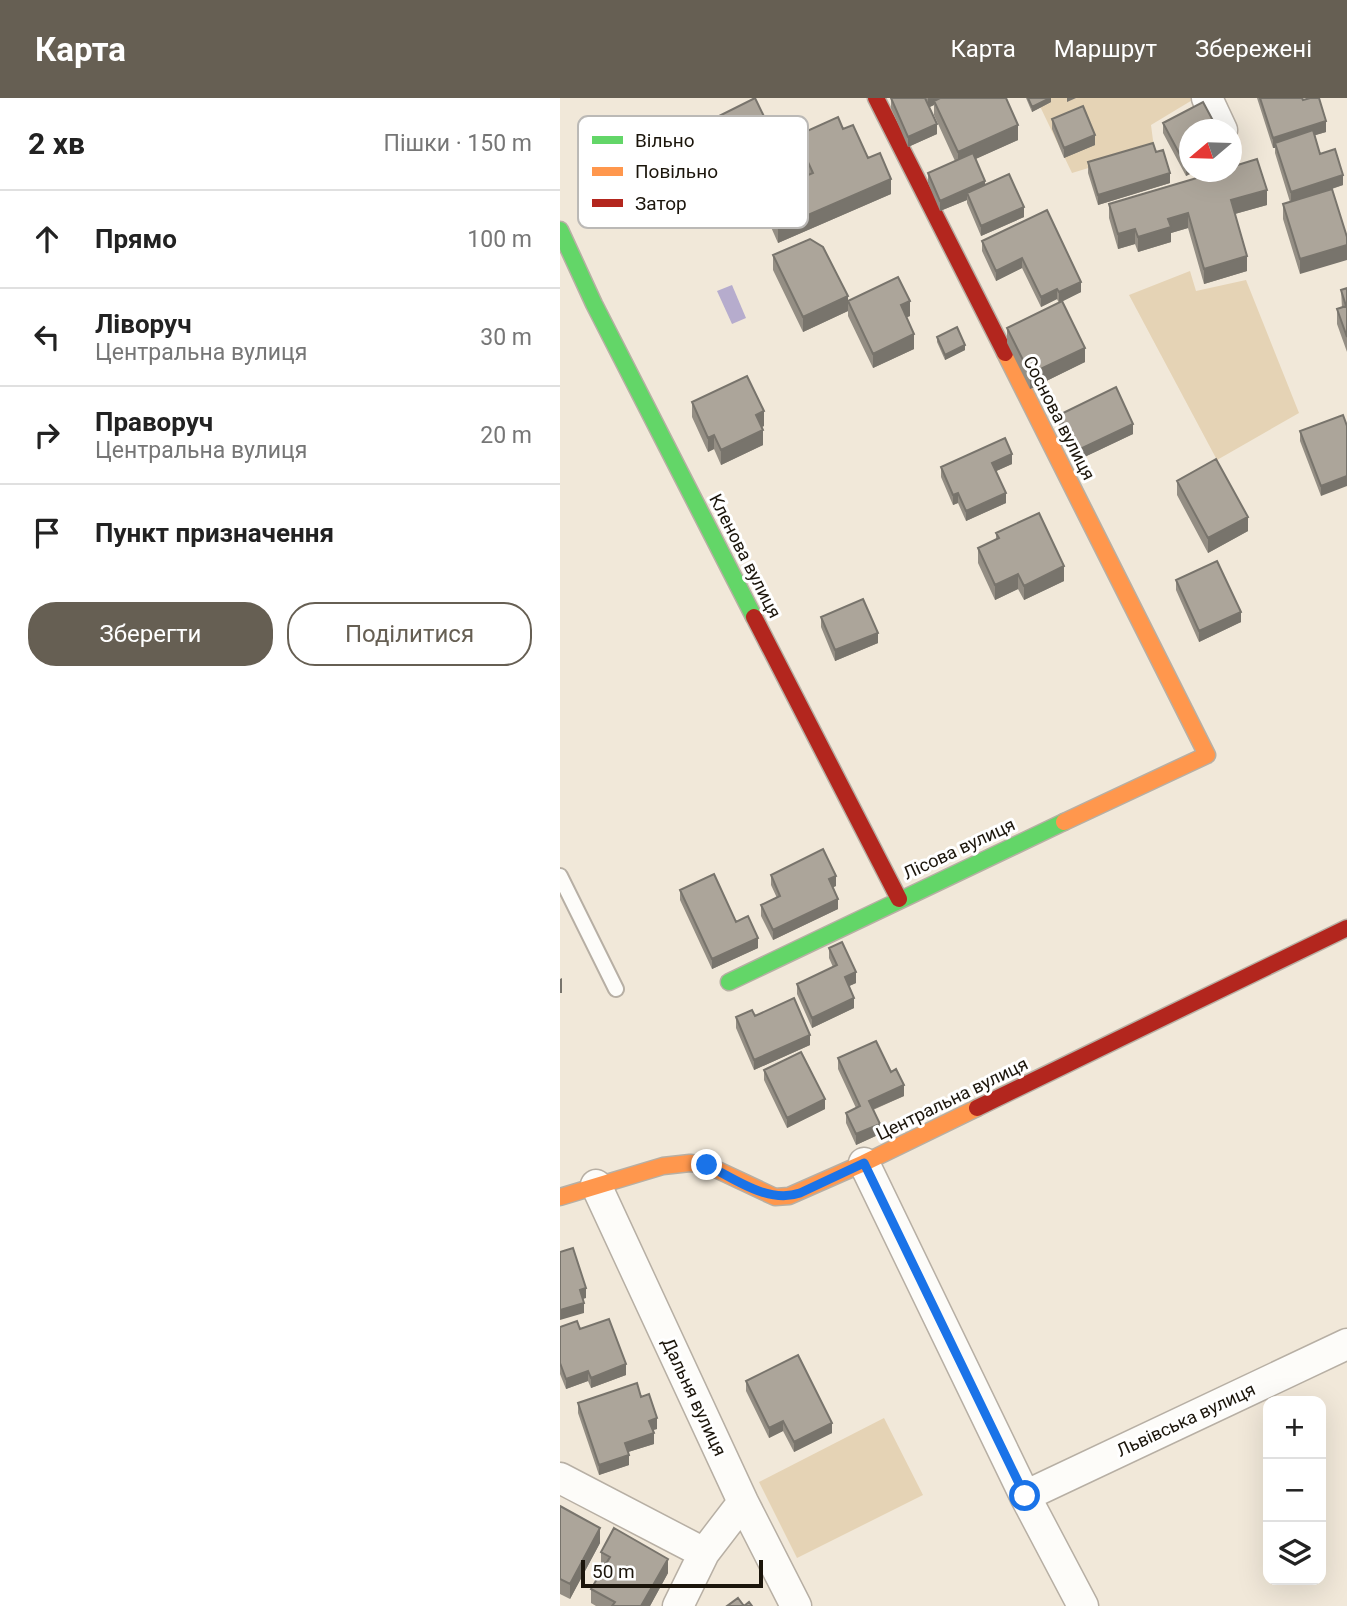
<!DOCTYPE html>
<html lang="uk">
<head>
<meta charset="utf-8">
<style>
  body { margin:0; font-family:Roboto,sans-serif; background:#f2f2f2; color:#222 }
  .controls { position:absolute; right:21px; bottom:21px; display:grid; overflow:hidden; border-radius:14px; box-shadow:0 7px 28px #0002 }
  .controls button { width:63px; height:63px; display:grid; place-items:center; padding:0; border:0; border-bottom:2px solid #e0e0e0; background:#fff; color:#222; font:35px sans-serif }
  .compass { position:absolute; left:619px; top:21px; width:63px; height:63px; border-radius:50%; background:#fff; box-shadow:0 7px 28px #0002; rotate:251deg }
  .scale { position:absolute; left:21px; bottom:18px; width:182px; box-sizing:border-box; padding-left:7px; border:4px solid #1b150b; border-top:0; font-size:19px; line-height:24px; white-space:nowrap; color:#1b150b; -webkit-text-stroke:5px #fff; paint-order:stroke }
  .stop { position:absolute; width:21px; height:21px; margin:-16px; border:5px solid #1a73e8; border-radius:50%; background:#fff }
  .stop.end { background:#1a73e8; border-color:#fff; box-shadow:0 2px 7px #0008 }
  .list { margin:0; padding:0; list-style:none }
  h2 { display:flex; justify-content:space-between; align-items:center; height:91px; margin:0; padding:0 28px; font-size:30px }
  h2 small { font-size:23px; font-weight:400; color:#767676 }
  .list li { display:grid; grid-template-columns:46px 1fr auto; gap:21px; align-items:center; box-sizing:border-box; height:98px; padding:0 28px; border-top:2px solid #e0e0e0 }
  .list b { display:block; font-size:26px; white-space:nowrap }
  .list p { margin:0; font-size:23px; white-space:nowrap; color:#767676 }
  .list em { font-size:23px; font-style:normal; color:#767676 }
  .actions { display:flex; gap:14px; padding:21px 28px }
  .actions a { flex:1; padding:16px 0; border:2px solid #665f53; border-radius:28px; text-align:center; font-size:24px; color:#665f53 }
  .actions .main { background:#665f53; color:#fff }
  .icon { flex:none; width:38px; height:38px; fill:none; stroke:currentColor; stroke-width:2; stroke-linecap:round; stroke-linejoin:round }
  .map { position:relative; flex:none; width:787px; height:1508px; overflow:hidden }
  header { display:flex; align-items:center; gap:42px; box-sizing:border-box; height:98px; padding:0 35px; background:#665f53; color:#fff }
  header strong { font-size:33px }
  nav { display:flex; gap:38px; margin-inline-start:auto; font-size:24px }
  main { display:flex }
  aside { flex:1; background:#fff }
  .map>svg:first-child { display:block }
</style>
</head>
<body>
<header>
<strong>Карта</strong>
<nav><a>Карта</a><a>Маршрут</a><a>Збережені</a></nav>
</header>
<main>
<aside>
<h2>2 хв<small>Пішки · 150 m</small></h2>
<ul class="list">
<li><svg class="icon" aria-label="ahead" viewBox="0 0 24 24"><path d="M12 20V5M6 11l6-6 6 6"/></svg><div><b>Прямо</b></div><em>100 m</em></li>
<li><svg class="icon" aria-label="left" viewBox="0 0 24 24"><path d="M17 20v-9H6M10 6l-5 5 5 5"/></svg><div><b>Ліворуч</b><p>Центральна вулиця</p></div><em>30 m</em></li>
<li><svg class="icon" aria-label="right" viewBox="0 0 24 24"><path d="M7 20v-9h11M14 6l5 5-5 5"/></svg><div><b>Праворуч</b><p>Центральна вулиця</p></div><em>20 m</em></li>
<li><svg class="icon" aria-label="arrive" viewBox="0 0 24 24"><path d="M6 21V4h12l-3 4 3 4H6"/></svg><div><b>Пункт призначення</b></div></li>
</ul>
<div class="actions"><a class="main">Зберегти</a><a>Поділитися</a></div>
</aside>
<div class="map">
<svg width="787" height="1508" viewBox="0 0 787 1508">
  <rect width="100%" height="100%" fill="#f1e8d9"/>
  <path fill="#e5d3b5" d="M476 0H633L634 1 591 27 594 50 512 75Z
    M630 173 636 193 686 182 739 315 657 362 569 197Z
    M324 1320 363 1397 237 1460 199 1384Z"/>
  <path fill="#b6accd" d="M172 187 186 220 172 226 157 193Z"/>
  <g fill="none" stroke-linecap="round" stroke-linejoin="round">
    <defs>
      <path id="lane" d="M0 778 56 891"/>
      <path id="street" d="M647 0 662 32
        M304 1065 465 1398 523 1508
        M36 1087 183 1404 236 1508
        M0 1380 144 1455
        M465 1398 787 1246
        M118 1508 144 1455 183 1404"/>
      <path id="fast" d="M0 132 34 206 194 519
        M169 884 504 724"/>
      <path id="slow" d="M445 255 647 657 504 724
        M0 1099 103 1068 130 1065 147 1067 215 1099 229 1098 304 1065 417 1010"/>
      <path id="jam" d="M316 0 445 255
        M194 519 339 801
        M417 1010 787 830"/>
    </defs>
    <use href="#lane" stroke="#b7afa4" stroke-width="18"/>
    <use href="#street" stroke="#b7afa4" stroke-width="33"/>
    <use href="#fast" stroke="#b7afa4" stroke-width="19"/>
    <use href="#slow" stroke="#b7afa4" stroke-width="19"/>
    <use href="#jam" stroke="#b7afa4" stroke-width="19"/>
    <use href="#lane" stroke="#fdfcf9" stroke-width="14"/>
    <use href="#street" stroke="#fdfcf9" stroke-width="30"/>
    <use href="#fast" stroke="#63d668" stroke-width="16"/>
    <use href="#slow" stroke="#ff974d" stroke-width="16"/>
    <use href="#jam" stroke="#b3261e" stroke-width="16"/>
  </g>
  <path fill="#948e84" d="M331 0H446L458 42 415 61 425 87 464 119 421 138 407 105V102L380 113 368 85V75L395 63 374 17V7L369 9 377 36 348 49 331 10Z
    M466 0H491V4L472 14Z
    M697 0H742L766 34 755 37 760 56 783 87 769 92 740 176 723 121V106L730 104 715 55V50H713Z
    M492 21 535 47 504 60 492 31Z
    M147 24 213 47 165 71 147 34Z
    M603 25 629 74H634L626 78 603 35Z
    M283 31 308 60 331 96 218 145 203 111V96L247 77 236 52V38Z
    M596 54 610 85 538 107 528 75V64Z
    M549 106 707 107 675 116 687 173 644 186 628 130 611 135V144L578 154 575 146 558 151 549 120Z
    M487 112 521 194 499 205 497 201 481 209 462 170 436 183 422 153V143Z
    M213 157 288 203 350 218 346 219 354 251 313 270 288 218V213L243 234 213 172Z
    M787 190V254L777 226V211L782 210 781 192Z
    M447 230 525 264 470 291 447 245Z
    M377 239 405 252 385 262 377 244Z
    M132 304 204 328 202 329 203 347 161 367 154 351 148 354 132 319Z
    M499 317 573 336 516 363 499 327Z
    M783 317 761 398 740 343V333Z
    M452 366 436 373 446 405 406 423 398 405 393 407 381 379V369Z
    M617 383 688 433 648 455 617 397Z
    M436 435 504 483 464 502 458 491 435 502 418 465V450L436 441Z
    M616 482 681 524 639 544 616 492Z
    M261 519 318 545 275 563 261 529Z
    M211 777 276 788 273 789 278 811 213 842 201 818V807L217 800 211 787Z
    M120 792 176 824 198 850 152 871 120 802Z
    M269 850 296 885 289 888 294 910 252 930 237 896V886L273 869 269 860Z
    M176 919 250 947 194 972 176 930Z
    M278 960 331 974 344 998 313 1012 320 1036 296 1047 286 1025V1015L296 1010 278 971Z
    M204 972 265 1011 227 1030 204 982Z
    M0 1229 20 1231 66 1277 31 1290 28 1283 6 1291 0 1276Z
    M186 1283 272 1335 234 1354 223 1333 209 1340 186 1293Z
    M81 1299 97 1331 93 1332 94 1346 68 1354 69 1367 39 1377 18 1315V1305Z
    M0 1408 40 1445 10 1501 0 1496Z
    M41 1454 108 1475 90 1508H36L31 1505V1491L43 1470 41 1468Z"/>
  <path fill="#78746c" d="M368 0H388L374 3V7L368 10Z
    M490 0H491V4L472 14V9Z
    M507 0H516L507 4Z
    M766 23V34L716 49 715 45V50H713V40Z
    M377 26V36L348 49V39Z
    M458 27V42L398 69V54Z
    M213 37V47L165 71V61Z
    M535 37V47L504 60V50Z
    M629 66V74H634L626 78V68Z
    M610 75V85L538 107V97Z
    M783 77V87L731 104V94Z
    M331 81V96L218 145V130Z
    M425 83V93L407 95V102L380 113V103Z
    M707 92V107L671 117V102Z
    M464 109V119L421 138V128Z
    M628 115V130L611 135V144L578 154V139L608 121Z
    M575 131V146L558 151V136Z
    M787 147V162L740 176V161Z
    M687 158V173L644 186V171Z
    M462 160V170L436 183V173Z
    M521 184V194L499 205V194Z
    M497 191V201L481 209V199Z
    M288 198V213L243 234V219Z
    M350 203V218L341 222V207Z
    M354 236V251L313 270V256Z
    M405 247V252L385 262V257Z
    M525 250V264L470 291V276Z
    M204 313V328L196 331V317Z
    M573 326V336L516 363V353Z
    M203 332V347L161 367V352Z
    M154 337V351L148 354V340Z
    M452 356V366L432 375V365Z
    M787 378V388L761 398V388Z
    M398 395V405L393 407V397Z
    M446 395V405L406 423V413Z
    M688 419V433L648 455V440Z
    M504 468V483L464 502V488Z
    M458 476V491L435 502V487Z
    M681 514V524L639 544V533Z
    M318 535V545L275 563V552Z
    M276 778V788L269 791V781Z
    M278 801V811L213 842V832Z
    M198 840V850L152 871V861Z
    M296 874V885L285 890V879Z
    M2 880V895H0V881Z
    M294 900V910L252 930V920Z
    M250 937V947L194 972V962Z
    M344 987V998L309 1013V1003Z
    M265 1001V1011L227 1030V1020Z
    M320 1026V1036L296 1047V1036Z
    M26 1190V1200L20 1202V1192Z
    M24 1205V1215L0 1222V1212Z
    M66 1266V1277L31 1290V1280Z
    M28 1273V1283L6 1291V1281Z
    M97 1320V1331L89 1333V1323Z
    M223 1323V1333L209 1340V1330Z
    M272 1325V1335L234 1354V1344Z
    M94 1335V1346L65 1355V1345Z
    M69 1357V1367L39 1377V1367Z
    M40 1430V1445L10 1501V1486Z
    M108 1461V1475L90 1508H81Z"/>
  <path fill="#aca59a" stroke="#78746c" stroke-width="2" d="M195 0 213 37 165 61 147 24Z
    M331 0H365L377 26 348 39Z
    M380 0H446L458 27 398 54 374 3Z
    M468 0H490L472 9Z
    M700 0H742L743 2 750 0H759L766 23 713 40Z
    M643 4 658 32H629V66L626 68 603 25Z
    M523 8 535 37 504 50 492 21Z
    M278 19 283 31 293 27 308 60 320 55 331 81 218 130 203 96 253 75 236 38Z
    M753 32 760 56 775 51 783 77 731 94 715 45Z
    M593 45 596 54 603 52 610 75 538 97 528 64Z
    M413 55 425 83 380 103 368 75Z
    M697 61 707 92 671 102 687 158 644 171 628 115 608 121 611 129 578 139 575 131 558 136 549 106 657 74H671V69Z
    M449 76 464 109 421 128 407 95Z
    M772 91 787 139V147L740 161 723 106Z
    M487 112 521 184 499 194 497 191 481 199 462 160 436 173 422 143Z
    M250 141 263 149 288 198 243 219 213 157Z
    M338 179 350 203 341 207 354 236 313 256 288 203Z
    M787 190V239L777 211 786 208 781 192Z
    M502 203 525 250 470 276 447 230Z
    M397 229 405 247 385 257 377 239Z
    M187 278 204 313 196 317 203 332 161 352 154 337 148 340 132 304Z
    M556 289 573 326 516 353 499 317Z
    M783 317 787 328V378L761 388 740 333Z
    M445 340 452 356 432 365 446 395 406 413 398 395 393 397 381 369Z
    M656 361 688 419 648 440 617 383Z
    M479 415 504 468 464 488 458 476 435 487 418 450 439 440 436 435Z
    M657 463 681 514 639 533 616 482Z
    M303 501 318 535 275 552 261 519Z
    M263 751 276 778 269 781 278 801 213 832 201 807 220 798 211 777Z
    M154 776 176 824 188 818 198 840 152 861 120 792Z
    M282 844 296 874 285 879 294 900 252 920 237 886 277 867 269 850Z
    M234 900 250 937 194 962 176 919 192 912 195 918Z
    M316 943 331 974 336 971 344 987 309 1003 320 1026 296 1036 286 1015 300 1008 278 960Z
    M241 954 265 1001 227 1020 204 972Z
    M13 1150 26 1190 20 1192 24 1205 0 1212V1154Z
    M49 1221 66 1266 31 1280 28 1273 6 1281 0 1265V1229L17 1223 20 1231Z
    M238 1257 272 1325 234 1344 223 1323 209 1330 186 1283Z
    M77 1285 81 1299 89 1296 97 1320 89 1323 94 1335 65 1345 69 1357 39 1367 18 1305Z
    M0 1408 40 1430 10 1486 0 1481Z
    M54 1430 108 1461 81 1508H52L55 1504 31 1491 50 1459 41 1454Z
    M178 1500 184 1508 189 1504 192 1508H167Z"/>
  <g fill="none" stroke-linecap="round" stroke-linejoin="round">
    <path stroke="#1a73e8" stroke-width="9" d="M147 1067C175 1081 208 1106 240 1095L304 1065 465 1398"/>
  </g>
  <g text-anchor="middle" stroke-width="6" stroke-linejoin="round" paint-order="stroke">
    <g font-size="18" fill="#1b150b" stroke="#fff">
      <text transform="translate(499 320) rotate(63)" y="6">Соснова вулиця</text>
      <text transform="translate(185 458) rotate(63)" y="6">Кленова вулиця</text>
      <text transform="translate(399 751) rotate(-25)" y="6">Лісова вулиця</text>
      <text transform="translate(392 1001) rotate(-26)" y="6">Центральна вулиця</text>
      <text transform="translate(134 1299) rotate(65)" y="6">Дальня вулиця</text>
      <text transform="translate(626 1322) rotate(-25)" y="6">Львівська вулиця</text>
    </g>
  </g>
  <rect x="18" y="18" width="230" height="112" rx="10" fill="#fff" stroke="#bbb9b6" stroke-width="2"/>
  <rect x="32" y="38" width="31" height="8" fill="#63d668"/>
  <rect x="32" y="69" width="31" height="9" fill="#ff974d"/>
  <rect x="32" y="101" width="31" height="8" fill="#b3261e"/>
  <g font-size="19" fill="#1b150b">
    <text x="75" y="49">Вільно</text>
    <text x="75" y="80">Повільно</text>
    <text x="75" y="112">Затор</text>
  </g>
</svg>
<div class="controls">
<button>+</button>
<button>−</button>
<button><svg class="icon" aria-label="layers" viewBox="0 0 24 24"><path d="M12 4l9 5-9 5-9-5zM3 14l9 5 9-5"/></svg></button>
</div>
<svg class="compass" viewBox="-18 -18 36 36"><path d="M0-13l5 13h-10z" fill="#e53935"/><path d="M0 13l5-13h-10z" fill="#767676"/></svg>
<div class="scale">50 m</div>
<div class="stop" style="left:465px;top:1398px"></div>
<div class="stop end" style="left:147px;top:1067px"></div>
</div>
</main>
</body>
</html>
